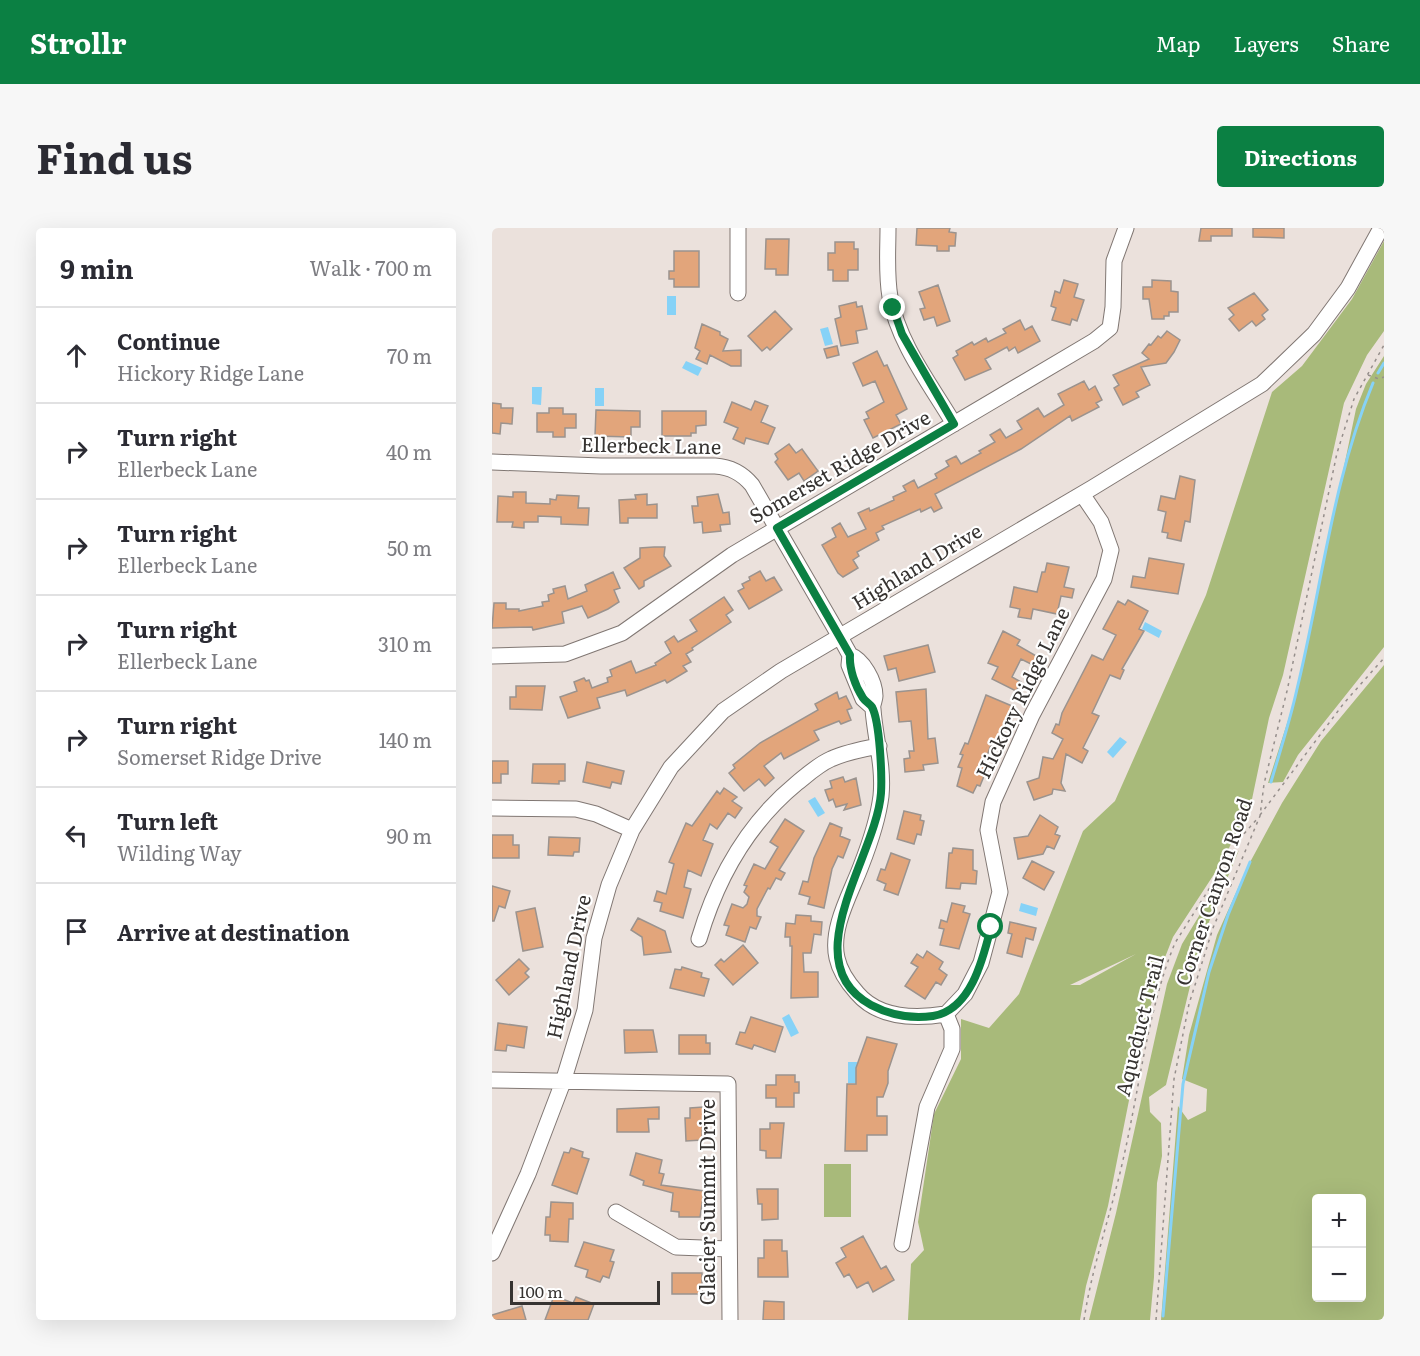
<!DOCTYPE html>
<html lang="en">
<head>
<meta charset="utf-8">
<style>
  body { margin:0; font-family:Literata,serif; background:#f7f7f7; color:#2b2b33 }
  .controls { position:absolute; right:18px; bottom:18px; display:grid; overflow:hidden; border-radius:6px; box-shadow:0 6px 24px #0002 }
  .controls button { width:54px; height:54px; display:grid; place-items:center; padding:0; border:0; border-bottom:2px solid #e1e1e2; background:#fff; color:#2b2b33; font:30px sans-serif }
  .scale { position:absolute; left:18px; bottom:15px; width:150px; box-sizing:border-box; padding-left:6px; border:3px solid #363331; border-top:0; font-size:16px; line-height:21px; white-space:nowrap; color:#363331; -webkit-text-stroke:4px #fff; paint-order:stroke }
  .stop { position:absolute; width:18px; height:18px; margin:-14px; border:4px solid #0b8043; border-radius:50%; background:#fff }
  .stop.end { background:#0b8043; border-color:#fff; box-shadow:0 2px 6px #0008 }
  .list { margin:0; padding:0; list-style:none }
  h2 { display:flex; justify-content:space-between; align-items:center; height:78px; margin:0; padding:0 24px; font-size:26px }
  h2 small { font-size:20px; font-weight:400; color:#7c7c81 }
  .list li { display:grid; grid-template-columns:39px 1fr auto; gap:18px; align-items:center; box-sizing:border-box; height:96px; padding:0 24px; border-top:2px solid #e1e1e2 }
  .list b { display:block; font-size:22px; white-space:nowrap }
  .list p { margin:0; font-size:20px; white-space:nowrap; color:#7c7c81 }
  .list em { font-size:20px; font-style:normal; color:#7c7c81 }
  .icon { flex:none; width:33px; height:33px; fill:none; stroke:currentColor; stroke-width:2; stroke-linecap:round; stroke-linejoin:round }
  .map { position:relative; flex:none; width:892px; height:1092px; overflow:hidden; border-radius:6px }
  header { display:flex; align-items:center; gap:36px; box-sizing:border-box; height:84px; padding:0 30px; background:#0b8043; color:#fff }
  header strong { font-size:28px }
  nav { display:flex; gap:33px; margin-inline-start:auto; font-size:21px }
  .intro { display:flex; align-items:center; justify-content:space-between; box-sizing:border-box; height:144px; padding:0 36px }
  h1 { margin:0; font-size:42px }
  .button { padding:15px 27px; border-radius:6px; background:#0b8043; color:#fff; font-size:21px; font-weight:700 }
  main { display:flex; gap:36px; padding:0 36px }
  aside { flex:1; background:#fff; border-radius:6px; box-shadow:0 6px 24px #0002 }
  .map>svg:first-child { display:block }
</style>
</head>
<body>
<header>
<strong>Strollr</strong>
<nav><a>Map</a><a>Layers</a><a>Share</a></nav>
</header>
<div class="intro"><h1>Find us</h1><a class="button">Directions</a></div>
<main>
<aside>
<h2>9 min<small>Walk · 700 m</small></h2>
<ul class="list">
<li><svg class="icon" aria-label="ahead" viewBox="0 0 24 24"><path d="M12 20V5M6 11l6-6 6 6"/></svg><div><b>Continue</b><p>Hickory Ridge Lane</p></div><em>70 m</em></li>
<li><svg class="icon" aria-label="right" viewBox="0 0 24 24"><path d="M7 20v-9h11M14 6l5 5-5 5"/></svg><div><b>Turn right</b><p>Ellerbeck Lane</p></div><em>40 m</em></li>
<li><svg class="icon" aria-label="right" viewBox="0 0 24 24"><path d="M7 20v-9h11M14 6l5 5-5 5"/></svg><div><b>Turn right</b><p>Ellerbeck Lane</p></div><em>50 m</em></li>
<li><svg class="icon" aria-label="right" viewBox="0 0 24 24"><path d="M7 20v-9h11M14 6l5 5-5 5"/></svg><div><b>Turn right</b><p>Ellerbeck Lane</p></div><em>310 m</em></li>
<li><svg class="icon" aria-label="right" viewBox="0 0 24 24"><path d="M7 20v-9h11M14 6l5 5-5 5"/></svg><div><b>Turn right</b><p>Somerset Ridge Drive</p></div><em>140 m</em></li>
<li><svg class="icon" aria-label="left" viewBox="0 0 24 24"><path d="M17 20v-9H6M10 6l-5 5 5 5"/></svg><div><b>Turn left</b><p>Wilding Way</p></div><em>90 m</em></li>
<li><svg class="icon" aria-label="arrive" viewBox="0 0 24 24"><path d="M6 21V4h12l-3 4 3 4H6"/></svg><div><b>Arrive at destination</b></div></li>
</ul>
</aside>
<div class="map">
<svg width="892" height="1092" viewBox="0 0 892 1092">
  <rect width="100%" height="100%" fill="#ebe1dc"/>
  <path fill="#a8ba7a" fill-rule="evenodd" d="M892 13V103L875 127 852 175 791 447 777 490 759 576 730 634 681 709 668 742 646 827 616 978 594 1058 588 1092H416L419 1036 432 1022 426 994 442 886 469 831V791L497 800 527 766 591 603 623 573 714 367 780 164 810 138 860 71ZM644 726 588 757H578Z
    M892 128V419L806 527 791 554 776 555 805 464 864 181 874 156Z
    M892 437V1092H669L686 878 696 892 714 883 715 861 690 851 697 807 725 707 756 638 790 575 829 513ZM824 970H870V1070H824Z
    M747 622 709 713 674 857 657 869 658 884 669 895 670 928 665 955 662 1049 658 1092H597L624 985 675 756 690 716Z
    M332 936H359V989H332Z"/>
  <path fill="#86d2f7" d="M175 68H184V87H175Z
    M336 99 341 116 333 118 328 101Z
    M194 133 210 140 206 148 190 140Z
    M40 159H50L49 177 40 176Z
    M103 160H112V178H103Z
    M653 394 670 403 667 410 650 401Z
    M628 509 635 514 621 530 615 524Z
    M323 569 333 585 326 589 316 573Z
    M529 675 546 680 544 688 527 683Z
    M297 786 307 805 299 809 290 790Z
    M356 834H365L364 855H356Z"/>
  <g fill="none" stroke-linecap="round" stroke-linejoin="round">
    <path stroke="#86d2f7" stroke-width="3" d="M886 145 892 135
      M779 554C788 523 798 493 805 461 830 359 840 253 881 155
      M671 1088 691 856 717 744 736 687 758 634"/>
  </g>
  <path fill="#e2a57b" stroke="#9b938e" stroke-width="1.5" d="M425 0H458L457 4 464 5 463 18H457V23H445V18L424 17Z
    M709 0H740V8H719V13H707Z
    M761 0H792V10L761 9Z
    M274 11H297L296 47H284V41H273Z
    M343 14H362V21H366V42H356V53H341V42H336V25H343Z
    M182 23H207V59H182V51H177V43H182Z
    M572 52 586 56 582 69 592 72 585 93 580 91 578 97 560 92 564 80 559 78 563 63 568 65Z
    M660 52 679 53V63L686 64V84H677V88H672V91H660L657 71H651V59H660Z
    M446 57 458 93 445 98 442 89 432 92 428 81 433 80 427 64Z
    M762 65 776 82 770 87 773 91 764 98 760 93 747 103 737 91 742 87 736 80Z
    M364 74 365 79 370 78 375 101 364 103 366 115 349 118 343 91 349 89 347 78Z
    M283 83 300 101 278 122 275 119 270 123 256 108Z
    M528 92 533 102 540 98 548 113 526 125 523 119 517 123 515 119 493 131 499 141 473 152 461 130 466 127 464 123 480 114 482 117 494 110 496 114 514 105 511 101Z
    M210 96 228 104V107L236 111 231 123 249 122V138H239L218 127 215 136 204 131 208 123 203 120Z
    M675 103 688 112 682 124 674 135 649 139 658 157 644 164 647 169 631 177 622 160 627 157 621 147 657 131 650 125 657 116 659 117 666 108 669 110Z
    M345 118 347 127 335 130 332 121Z
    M385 123 392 138 395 137 415 181 404 187 409 196 381 210 372 192 377 190 374 184 392 174 383 153 371 158 361 135Z
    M592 153 597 162 603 158 610 172 604 175 607 179 580 193 578 188 529 221 443 266 450 280 442 284 439 279 429 284 428 281 390 298 392 301 384 305 387 312 365 324 367 328 361 332 366 340 351 349 346 345 330 317 344 309 340 300 348 295 356 309 374 301 366 285 377 280 378 283 402 272 401 269 414 263 411 258 422 252 426 260 445 250 443 246 457 238 454 233 464 228 469 236 489 225 487 223 503 214 498 207 508 201 514 210 530 201 525 193 546 180 552 189 572 177 566 166Z
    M263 173 276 178 269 194 283 200 276 216 254 210 252 216 241 211 246 200 232 194 240 174 259 182Z
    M0 175 9 176V180H21L20 196 9 195 8 206 0 205Z
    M57 180H71V186H84V200H73V209H61V204H45V185H57Z
    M104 182 148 183V199H139V209L103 208Z
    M170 183H214V197L204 198V205H199V208H170Z
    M297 216 304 225 310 221 326 243 312 253 307 245 296 252 283 234 286 231 283 226Z
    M688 248 703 252 698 294 693 293 689 313 675 310 676 305 670 304 674 284 666 282 669 268 683 271Z
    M21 264H34V275L58 276V271L64 272 65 267 87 268 86 280H97L96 297 69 296V289L46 288V294H32V300L20 299 21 294H5L6 268 21 269Z
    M155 266V277L165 276V290H136V295H128L127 272 144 271 143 267Z
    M226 266 231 285 237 284 238 296 228 297 229 303 211 305 210 294 202 295 200 278H206L205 269Z
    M162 319H173L172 328 179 338 152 353V358L147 361 132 340 148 330V320Z
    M657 330 692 336 686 366 639 359 641 348 653 350Z
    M555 335 577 339 572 359 582 361 580 370 569 368 565 386 541 381 539 391 526 389 528 381 518 379 522 359 545 364 550 344H553Z
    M268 343 274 353 282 349 290 362 257 381 246 363 252 360 250 356 258 352 257 349Z
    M121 344 128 360 122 362 127 374 116 381 96 390 90 378 70 384 72 395 41 402 40 399 0 400 2 375H14V381H27V383L51 378 50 374 57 373 56 367 62 365 61 361 73 358 76 371 95 363 93 357Z
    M232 369 241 382 234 387 239 394 200 420 201 422 194 426 199 434 191 438 195 443 175 455 173 452 135 468 133 462 105 470 108 480 76 490 68 469 85 463 82 454 92 450 94 453 97 452 100 460 116 454 115 450 120 448 118 442 139 433 144 445 164 437 163 435 179 425 173 414 182 408 186 414 205 403 198 392Z
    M636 372 656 383 647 401 652 403 630 441 632 442 628 451 618 447 600 485 607 488 591 520 596 523 590 535 574 526 569 555 573 563 561 561 560 566 542 572 535 554 547 550 551 529 561 531 571 511 560 505 564 496 567 497 570 485 600 427 611 432 624 407 611 401 626 373 633 377Z
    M511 403 528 412 525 417 546 429 541 437 529 431 520 449 529 454 524 463 500 451 506 439 496 435Z
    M436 417 443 444 407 453 404 440 396 442 392 428Z
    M24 458H53L50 482 18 481V469H24Z
    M434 461 436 511 443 510 446 535 431 537 432 542 413 544 412 531 418 530 417 523H422L419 493 407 494 404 464Z
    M345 464 347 471 354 468 360 480 355 482 359 492 349 496 347 493 322 503 327 512 292 531 289 525 272 538 282 550 273 558 267 551 252 563 237 545 243 540 241 537 268 515 326 482 323 476Z
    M494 467 520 478 504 516 500 514 492 536 496 538 488 558 485 557 481 565 465 558 470 540 466 539 471 527 468 526 473 515 476 516Z
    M0 533H16V546H9V555H0Z
    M95 534 132 543 129 556 120 554 118 560 91 554Z
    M41 536H73V553H67V556L40 555Z
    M351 549 353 554 364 550 369 577 352 582 355 576 344 579 341 571 337 573 333 562 340 560 338 553Z
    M232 560 245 569 240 573 250 580 243 590 236 585 225 601 218 596 211 612 221 616 209 648 196 642 192 659 199 661 191 690 168 683 170 675 162 673 165 663 174 666 182 636 177 634 194 595 200 598 225 563 228 566Z
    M412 583 429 587 428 592 432 593 429 607 425 606 422 616 405 611Z
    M548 587 566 599 563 606 568 608 562 621 555 618 551 626 526 631 522 610 536 608Z
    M293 591 312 603 287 642 293 645 289 652 284 650 278 661 276 660 265 681V688L269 689 264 701 258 699 253 714 234 707 237 698 232 697 240 676 251 680 255 676 257 669 252 664 255 658 252 657 262 636 273 641 286 619 278 614Z
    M338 595 350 600 348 608 358 612 351 630 346 628 340 641 332 680 316 676 318 669 307 666 311 653 316 654 322 630Z
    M0 607H21V617H27V630H0Z
    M57 609 88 610 87 624H82L81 628 56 627Z
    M461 620 481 622V642L485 643 484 656 469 655 468 661 454 660 457 625H460Z
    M399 625 418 632 406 667 392 662 394 656 385 652 389 641 393 642Z
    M540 633 562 644 552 662 531 650Z
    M0 658 18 663 13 680 7 678 2 693H0Z
    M460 675 473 678 471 684 478 686 467 721 448 717 452 701 447 700 449 692 455 694Z
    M43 680 51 719 31 723 24 684Z
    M304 687 319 688V693L330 694 329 707 322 706 319 725H311L312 744H326V769L299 770 300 718H298V709H293L294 695 303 696Z
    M146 690 173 703 179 724 152 727 150 709 139 702Z
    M518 694 544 700 541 712 534 710 530 729 515 725 520 706 516 705Z
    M251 717 266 735 241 757 223 737 229 731 232 734Z
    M435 723 451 734 447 741 455 747 449 757 444 754 433 771 413 758 426 739 419 735 425 726 431 730Z
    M27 731 37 741 33 745 37 749 17 767 4 752Z
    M190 739 210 745 209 749 217 751 212 768 178 760 183 741 189 742Z
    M259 789 291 799 283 824 262 817 260 821 244 816 248 804 253 805Z
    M6 795 35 799 32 820 15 817 14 823 3 822Z
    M132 802H161L165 824 133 825Z
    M187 807H214V815H218V826H187Z
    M375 809 405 816 396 843V855L391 869H385V888H395V907H375V923H353L355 856H364V840Z
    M284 847H303V854H307V865H302V879H284V870H274V857H284Z
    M167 879V891H156L157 904H125V881Z
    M211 879 210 912 194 913 193 890H198V880Z
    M278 895H292L289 930H274V923L268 922V901H278Z
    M79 920 91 924 90 929 97 931 85 966 60 957 72 924 77 925Z
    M144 925 170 932 167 945 172 946 169 957 212 963 208 989H187V984L179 983 181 965 151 957 152 953 138 947Z
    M265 961H286V991L270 992V976H266Z
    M59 974 81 975V991H77L76 1014 58 1013V1007H53L54 989H58Z
    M371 1008 389 1041 394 1038 402 1052 381 1064 376 1054 365 1060 357 1046 352 1049 344 1035 354 1029 349 1020Z
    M272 1012H290V1023H295L296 1049H266V1030H272Z
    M92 1014 122 1022 118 1033 122 1034 117 1050 111 1048 108 1054 94 1049 96 1042 83 1038Z
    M180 1045H210V1066H180Z
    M62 1068 81 1075 84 1069 102 1076 96 1092H53Z
    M272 1073 292 1074V1092H271Z
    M30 1078 34 1092H0V1087Z"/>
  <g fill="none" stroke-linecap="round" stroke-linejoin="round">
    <defs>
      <path id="minor" d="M396 0C396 23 394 46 398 69 406 115 439 157 462 196
        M246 65V0
        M0 234 109 238H223C239 239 250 245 260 257L348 409 358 427 357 437 371 471 380 479
        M358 427C371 432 383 453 383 468 383 472 380 477 381 481 383 510 392 538 389 568 386 592 378 615 369 638 359 665 338 700 345 730 348 744 356 755 365 765 387 791 423 791 454 786
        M0 428 73 426 130 405 240 327 602 113 618 100 621 79 622 33 634 0
        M0 580 84 581 104 586 140 602
        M207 711C225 650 255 596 305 555 315 547 327 536 339 531 354 524 371 521 387 518
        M454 786 473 766 489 735 508 664 496 602 501 574 540 487 612 351 619 322 609 294 590 266
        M0 852 236 856 238 1092
        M124 984 184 1019 237 1021
        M410 1016 435 879 460 821V801L454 786
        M0 1025 36 946 71 854 93 782 102 710 117 657 140 602 179 539 231 483 289 443 600 260 770 156 822 106 856 60 889 0"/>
    </defs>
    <use href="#minor" stroke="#807773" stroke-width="17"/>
    <path stroke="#958e8b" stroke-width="1.5" stroke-dasharray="3 4.5" stroke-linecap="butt" d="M876 147 887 151 892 149
      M768 587 852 475 892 430
      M592 1092C600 1038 619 986 631 932 647 863 656 780 683 715L751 607 765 591
      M664 1092 682 851 697 776 721 700 768 588 772 556 795 463 845 225 862 171 892 117"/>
    <use href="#minor" stroke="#fff" stroke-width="15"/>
  </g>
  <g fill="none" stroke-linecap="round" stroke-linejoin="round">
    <path stroke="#0b8043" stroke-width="8" d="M401 80 410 106 462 196 285 300 358 427C357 440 363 458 371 470 373 473 378 476 380 479 388 494 390 548 389 565 385 627 300 734 379 777 398 787 419 791 441 788 479 782 491 731 499 699"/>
  </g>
  <g text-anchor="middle" stroke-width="4.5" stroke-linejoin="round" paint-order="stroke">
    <g font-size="20" fill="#363331" stroke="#fff">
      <text transform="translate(159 218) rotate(1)" y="7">Ellerbeck Lane</text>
      <text transform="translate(348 239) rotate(-30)" y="7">Somerset Ridge Drive</text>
      <text transform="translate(425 339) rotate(-31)" y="7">Highland Drive</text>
      <text transform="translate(531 465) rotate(-64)" y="7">Hickory Ridge Lane</text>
      <text transform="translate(722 664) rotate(-71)" y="7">Corner Canyon Road</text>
      <text transform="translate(77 739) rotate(-78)" y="7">Highland Drive</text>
      <text transform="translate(648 798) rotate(-76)" y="7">Aqueduct Trail</text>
      <text transform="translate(216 974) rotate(-90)" y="7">Glacier Summit Drive</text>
    </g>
  </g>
</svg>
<div class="controls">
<button>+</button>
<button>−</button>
</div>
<div class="scale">100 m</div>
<div class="stop" style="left:499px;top:699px"></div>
<div class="stop end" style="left:401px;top:80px"></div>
</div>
</main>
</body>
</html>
